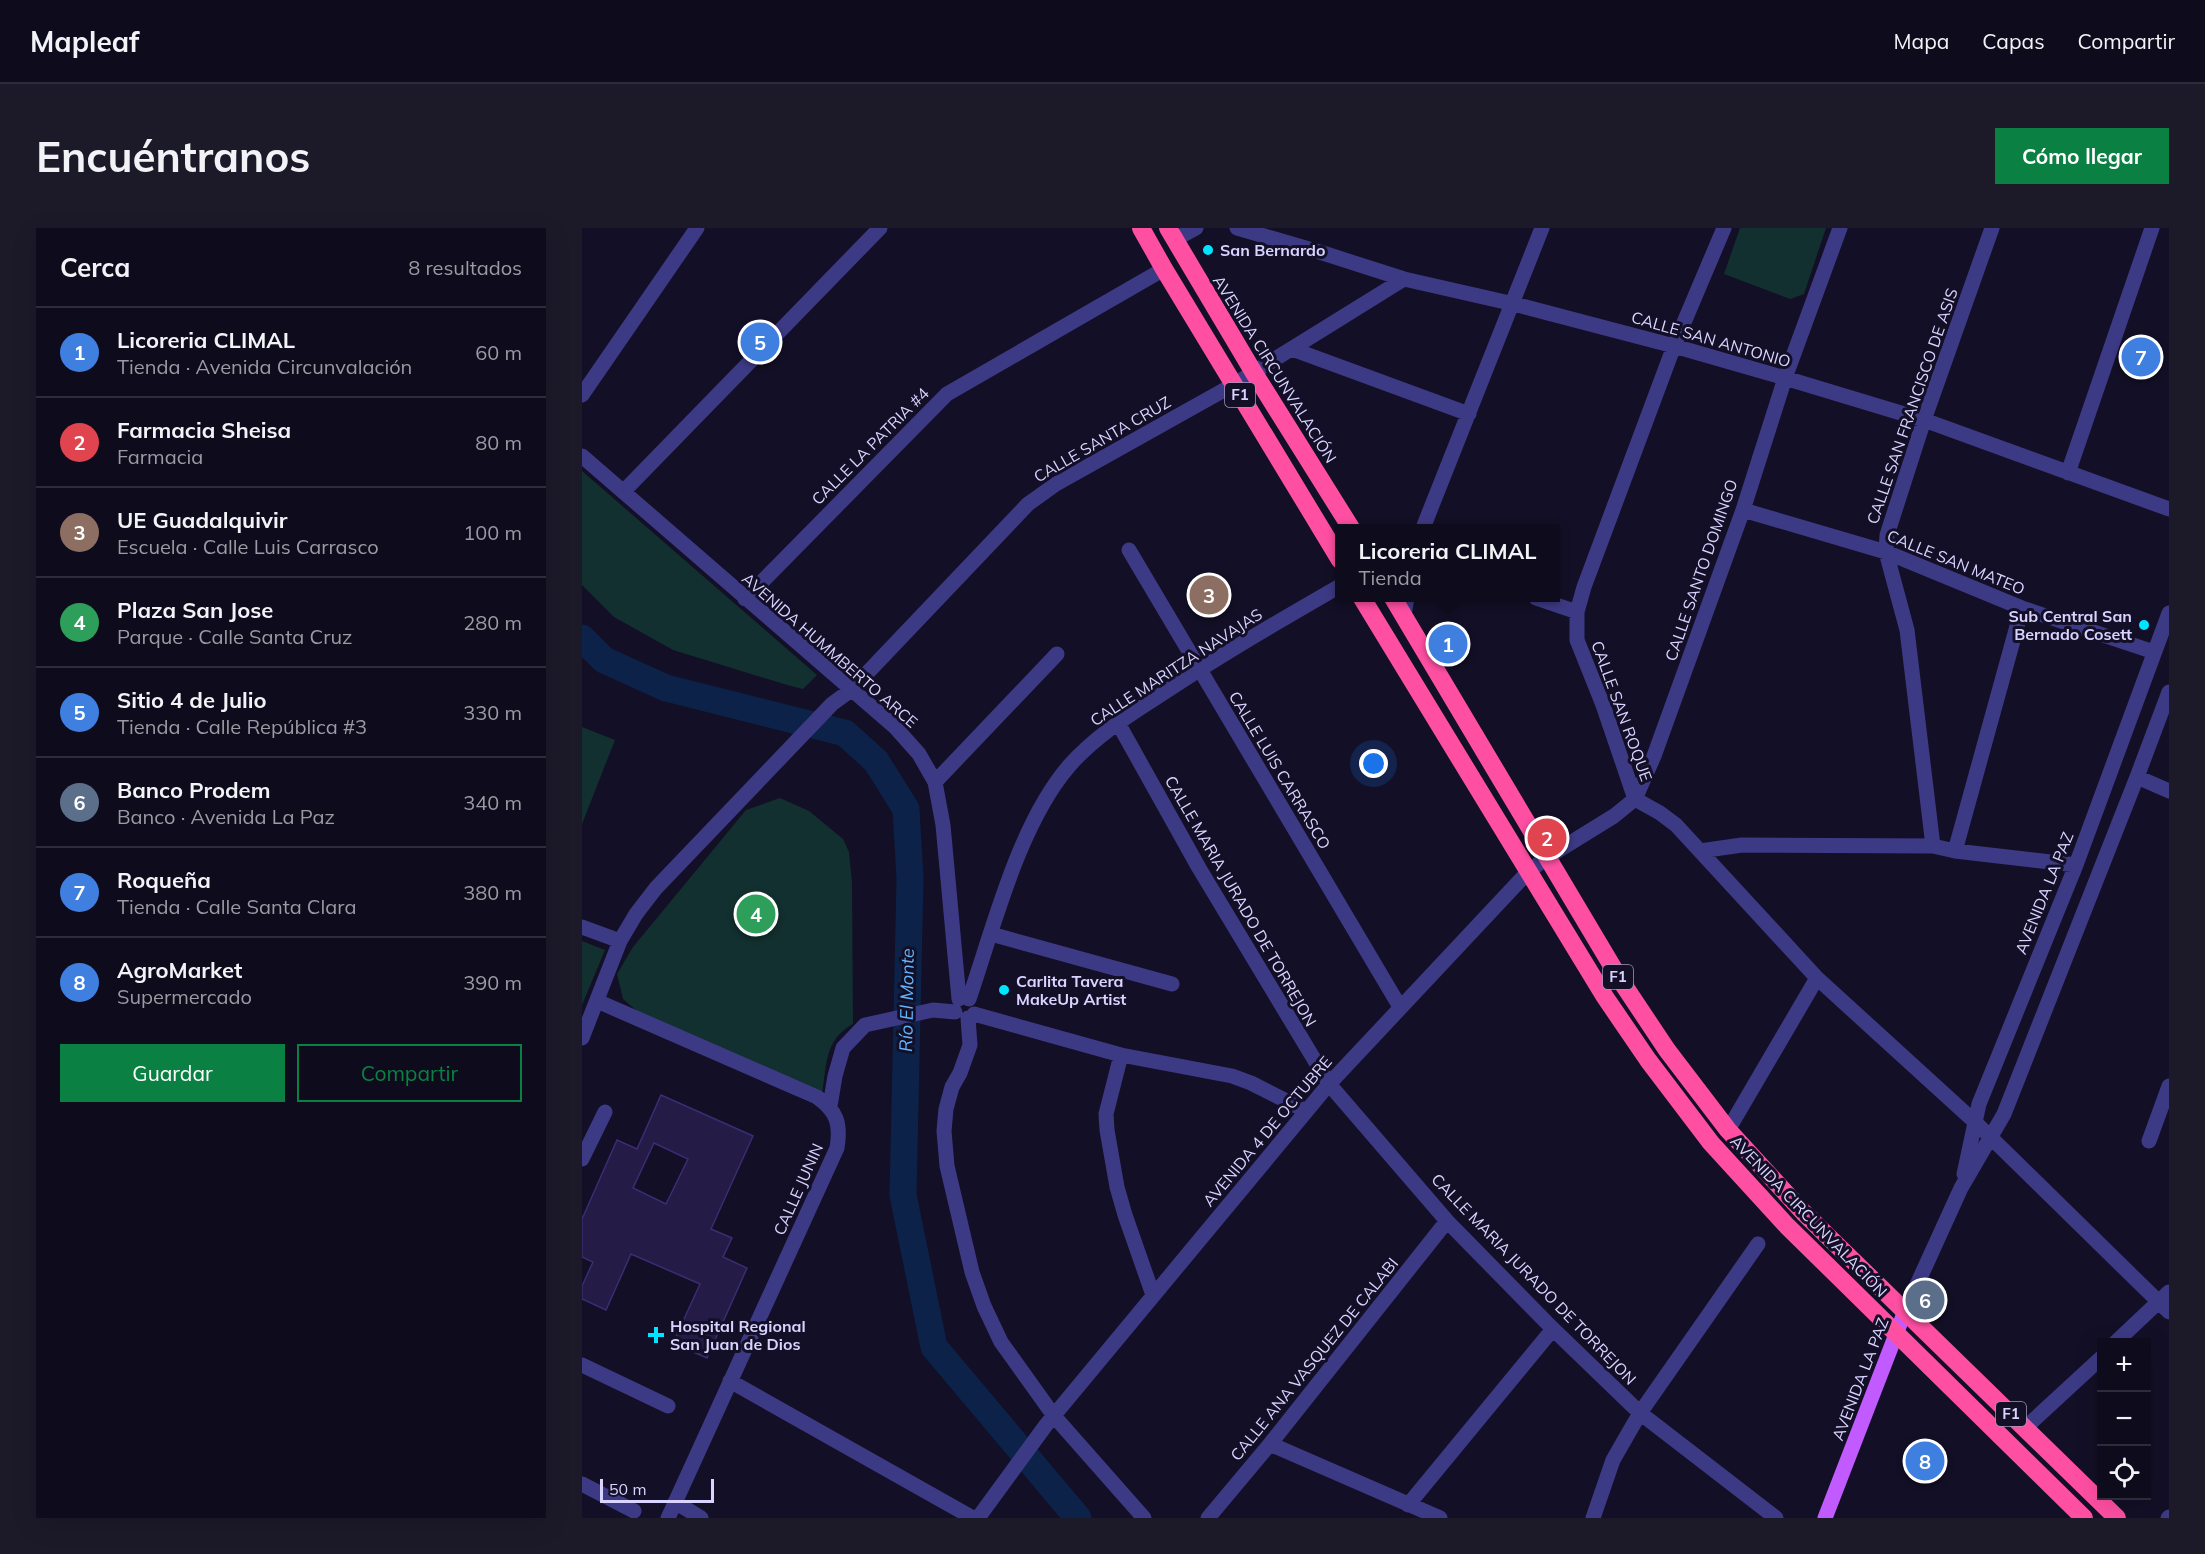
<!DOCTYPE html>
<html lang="es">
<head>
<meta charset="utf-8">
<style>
  body { margin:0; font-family:Mulish,sans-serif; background:#1c1929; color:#f1f3f6 }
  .controls { position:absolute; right:18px; bottom:18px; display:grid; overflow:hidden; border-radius:0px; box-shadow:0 6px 24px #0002 }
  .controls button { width:54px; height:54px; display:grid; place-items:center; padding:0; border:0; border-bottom:2px solid #2e2b3b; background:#0e0b1c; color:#f1f3f6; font:30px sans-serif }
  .scale { position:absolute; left:18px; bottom:15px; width:114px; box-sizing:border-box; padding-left:6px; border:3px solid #d9d4ff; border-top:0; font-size:16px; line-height:21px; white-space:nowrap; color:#d9d4ff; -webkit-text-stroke:4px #130f26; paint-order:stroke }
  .you { position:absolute; left:792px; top:536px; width:21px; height:21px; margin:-15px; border:4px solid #fff; border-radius:50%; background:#1a73e8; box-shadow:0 0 0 9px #1a73e833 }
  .badge { display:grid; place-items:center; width:39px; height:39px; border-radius:50%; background:#0b8043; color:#fff; font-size:20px; font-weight:700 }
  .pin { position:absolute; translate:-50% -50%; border:3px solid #fff; box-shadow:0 2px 6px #0006 }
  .popup { position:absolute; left:753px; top:296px; width:225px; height:78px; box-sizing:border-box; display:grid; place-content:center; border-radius:0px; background:#0e0b1c; filter:drop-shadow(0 2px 4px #0005); font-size:20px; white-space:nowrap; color:#9b9ba3 }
  .popup b { font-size:22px; color:#f1f3f6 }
  .popup::after { content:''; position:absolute; left:50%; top:100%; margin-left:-12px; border:12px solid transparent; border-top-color:#0e0b1c }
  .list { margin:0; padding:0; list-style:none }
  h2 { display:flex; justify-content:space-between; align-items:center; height:78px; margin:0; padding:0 24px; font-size:26px }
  h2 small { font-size:20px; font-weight:400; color:#9b9ba3 }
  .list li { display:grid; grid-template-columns:39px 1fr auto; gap:18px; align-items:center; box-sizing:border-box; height:90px; padding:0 24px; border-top:2px solid #2e2b3b }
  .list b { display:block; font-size:22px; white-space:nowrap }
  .list p { margin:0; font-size:20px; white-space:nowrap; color:#9b9ba3 }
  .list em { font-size:20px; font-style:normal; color:#9b9ba3 }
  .actions { display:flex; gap:12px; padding:18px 24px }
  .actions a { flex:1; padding:14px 0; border:2px solid #0b8043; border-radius:0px; text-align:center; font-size:21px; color:#0b8043 }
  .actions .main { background:#0b8043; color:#fff }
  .icon { flex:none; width:33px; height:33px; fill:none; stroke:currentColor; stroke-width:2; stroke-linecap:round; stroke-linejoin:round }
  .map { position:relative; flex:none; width:1587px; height:1290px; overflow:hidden; border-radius:0px }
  header { display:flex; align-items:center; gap:36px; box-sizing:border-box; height:84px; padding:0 30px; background:#0e0b1c; border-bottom:2px solid #2e2b3b }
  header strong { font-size:28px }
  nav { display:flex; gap:33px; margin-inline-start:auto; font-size:21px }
  .intro { display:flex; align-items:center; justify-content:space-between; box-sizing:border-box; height:144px; padding:0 36px }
  h1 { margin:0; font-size:42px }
  .button { padding:15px 27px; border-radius:0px; background:#0b8043; color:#fff; font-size:21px; font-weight:700 }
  main { display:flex; gap:36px; padding:0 36px }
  aside { flex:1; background:#0e0b1c; border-radius:0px; box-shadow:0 6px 24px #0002 }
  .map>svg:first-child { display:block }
</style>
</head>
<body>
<header>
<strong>Mapleaf</strong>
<nav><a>Mapa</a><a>Capas</a><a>Compartir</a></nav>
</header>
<div class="intro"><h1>Encuéntranos</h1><a class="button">Cómo llegar</a></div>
<main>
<aside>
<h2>Cerca<small>8 resultados</small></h2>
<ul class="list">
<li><span class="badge" style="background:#3f7fe0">1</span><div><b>Licoreria CLIMAL</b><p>Tienda · Avenida Circunvalación</p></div><em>60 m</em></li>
<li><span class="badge" style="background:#e0444e">2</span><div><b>Farmacia Sheisa</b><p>Farmacia</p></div><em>80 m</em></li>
<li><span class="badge" style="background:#8d6e63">3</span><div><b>UE Guadalquivir</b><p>Escuela · Calle Luis Carrasco</p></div><em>100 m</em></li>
<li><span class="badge" style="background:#2e9e5b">4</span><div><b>Plaza San Jose</b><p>Parque · Calle Santa Cruz</p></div><em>280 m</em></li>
<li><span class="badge" style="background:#3f7fe0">5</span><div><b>Sitio 4 de Julio</b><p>Tienda · Calle República #3</p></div><em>330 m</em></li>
<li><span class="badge" style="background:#5c6f8a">6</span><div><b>Banco Prodem</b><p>Banco · Avenida La Paz</p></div><em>340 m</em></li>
<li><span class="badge" style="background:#3f7fe0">7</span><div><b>Roqueña</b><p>Tienda · Calle Santa Clara</p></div><em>380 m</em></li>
<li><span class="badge" style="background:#3f7fe0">8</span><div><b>AgroMarket</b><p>Supermercado</p></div><em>390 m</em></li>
</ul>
<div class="actions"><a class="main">Guardar</a><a>Compartir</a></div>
</aside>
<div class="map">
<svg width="1587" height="1290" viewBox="0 0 1587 1290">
  <rect width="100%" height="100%" fill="#130f26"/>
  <path fill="#12302f" d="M1158 0H1244L1222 66 1208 71 1142 46Z
    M0 243 235 447 221 461 205 457 91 422 32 389 0 357Z
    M0 499 33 512 0 596Z
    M198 570 227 583 261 611 267 624 270 654 271 796C242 812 245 837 240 866L55 783 41 771 35 746 51 719 164 582Z
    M0 713 23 722 0 777Z"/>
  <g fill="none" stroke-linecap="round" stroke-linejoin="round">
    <path stroke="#0c2248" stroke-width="27" d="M0 410 22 432 84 460 263 505 294 533 324 581 328 651 321 967 352 1119 496 1290"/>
  </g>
  <path fill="#241b47" stroke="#3b2d73" stroke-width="1.5" fill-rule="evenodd" d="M79 867 171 908 129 1001 150 1010 141 1029 165 1040 125 1130 91 1115 118 1056 49 1026 24 1082 0 1071V1058L11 1034 0 1029V991L35 912 55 921ZM72 915 106 931 84 976 51 960Z"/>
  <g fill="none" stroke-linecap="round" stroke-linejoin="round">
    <path stroke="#3d3a85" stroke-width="15" d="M655 0 744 26 822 51 932 76 1092 118 1203 150 1342 192 1587 281
      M1142 0 1092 118 1002 359 995 384V412L1021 477 1053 571 1078 585 1094 597 1235 750 1393 894 1587 1084
      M592 12 614 0
      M710 121 887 186
      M0 167 115 0
      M0 228 313 499 337 526 353 554 361 597 377 771
      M1486 245 1570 0
      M41 264 298 0
      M1161 282 1304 324 1440 380 1572 424
      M841 300 960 0
      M547 322 818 779
      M954 370 995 384
      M163 371 365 166 582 41
      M822 387 825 370
      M536 495 617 640 747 856 865 993 971 1101 1058 1185 1194 1290
      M1555 549 1587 563
      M353 554 475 426
      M1351 618 1325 402 1304 324 1305 307 1342 192 1410 0
      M1118 623 1160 617 1351 618 1373 623 1494 637
      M1373 623 1440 380
      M0 699 38 713
      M409 706 590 756
      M387 771C412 698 437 596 487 538 514 507 549 486 583 464 640 426 699 392 758 358
      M15 773 235 869C255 883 259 896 255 920L86 1290
      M392 786 539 827 650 848 669 855 724 883
      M386 790 388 817 378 845 370 859 364 881 362 903 365 938 390 1044 402 1078 419 1114 472 1188 562 1290
      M0 810 38 713 54 686 74 660 250 476 269 462 446 276 474 256 651 157 822 51
      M539 827 524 886 525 902 535 959 543 987 571 1067
      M248 878 253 848 261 820 283 797 351 782 373 784
      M1146 902 1235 750
      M1567 913 1587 858
      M0 931 23 884
      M1382 946 1397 876 1494 637 1587 385
      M1323 1083 1379 960 1422 886 1555 549 1587 464
      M1534 1114 1587 1064
      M0 1137 86 1178
      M148 1153 391 1290
      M1443 1200 1520 1129
      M688 1216 858 1290
      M0 1256 52 1283
      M93 1274 119 1290
      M826 1277 971 1101
      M396 1290 464 1197 747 856 946 644 964 630 1032 588 1053 571 1072 528 1161 282 1203 150 1258 0
      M626 1290 688 1216 865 993
      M1011 1290 1031 1232 1058 1185 1176 1016
      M1586 1290 1587 1289"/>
    <path stroke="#c25bff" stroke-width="15" d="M1243 1290 1323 1083"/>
    <path stroke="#ff4fa3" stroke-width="18" d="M559 0 582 41 758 332
      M586 0 672 145 769 300
      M780 370 1023 769 1066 832 1129 915 1205 998 1502 1290
      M811 370 1039 753 1085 822 1146 902 1222 985 1535 1290"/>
  </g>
  <g fill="#00e5ff" stroke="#130f26" stroke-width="2">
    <circle cx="626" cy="22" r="6"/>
    <circle cx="1562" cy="397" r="6"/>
    <circle cx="422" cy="762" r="6"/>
    <path d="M71 1098h6v6h6v6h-6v6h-6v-6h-6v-6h6z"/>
  </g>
  <g text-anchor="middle" stroke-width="6" stroke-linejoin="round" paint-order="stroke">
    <g fill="#130f26" stroke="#9e99be" stroke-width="1.5">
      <rect x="643" y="155" width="30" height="24" rx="4.5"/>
      <rect x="1021" y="737" width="30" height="24" rx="4.5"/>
      <rect x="1414" y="1174" width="30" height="24" rx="4.5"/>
    </g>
    <g font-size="15" font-weight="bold" fill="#d9d4ff">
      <text x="658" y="172">F1</text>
      <text x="1036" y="754">F1</text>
      <text x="1429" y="1191">F1</text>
    </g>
    <g font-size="16" font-weight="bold" fill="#d9d4ff" stroke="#130f26" text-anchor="start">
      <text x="638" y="28">San Bernardo</text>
      <text x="1550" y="394" text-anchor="end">Sub Central San<tspan x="1550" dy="18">Bernado Cosett</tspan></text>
      <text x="434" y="759">Carlita Tavera<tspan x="434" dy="18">MakeUp Artist</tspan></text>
      <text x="88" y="1104">Hospital Regional<tspan x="88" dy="18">San Juan de Dios</tspan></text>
    </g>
    <g font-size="16" fill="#d9d4ff" stroke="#130f26">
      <text transform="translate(1129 111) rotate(16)" y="6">CALLE SAN ANTONIO</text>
      <text transform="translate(693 141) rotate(58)" y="6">AVENIDA CIRCUNVALACIÓN</text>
      <text transform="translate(1330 178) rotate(-71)" y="6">CALLE SAN FRANCISCO DE ASIS</text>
      <text transform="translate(520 211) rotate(-30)" y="6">CALLE SANTA CRUZ</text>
      <text transform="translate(288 218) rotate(-45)" y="6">CALLE LA PATRIA #4</text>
      <text transform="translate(1374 334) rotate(22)" y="6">CALLE SAN MATEO</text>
      <text transform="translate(1119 342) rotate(-71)" y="6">CALLE SANTO DOMINGO</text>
      <text transform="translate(248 422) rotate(41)" y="6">AVENIDA HUMMBERTO ARCE</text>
      <text transform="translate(594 439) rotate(-33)" y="6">CALLE MARITZA NAVAJAS</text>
      <text transform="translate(1040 483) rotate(70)" y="6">CALLE SAN ROQUE</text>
      <text transform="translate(698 542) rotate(59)" y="6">CALLE LUIS CARRASCO</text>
      <text transform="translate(1462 665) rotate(-68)" y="6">AVENIDA LA PAZ</text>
      <text transform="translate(659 673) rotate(60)" y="6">CALLE MARIA JURADO DE TORREJON</text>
      <text transform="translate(685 903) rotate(-50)" y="6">AVENIDA 4 DE OCTUBRE</text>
      <text transform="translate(216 961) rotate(-66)" y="6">CALLE JUNIN</text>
      <text transform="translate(1227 988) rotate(46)" y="6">AVENIDA CIRCUNVALACIÓN</text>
      <text transform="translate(952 1051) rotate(46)" y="6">CALLE MARIA JURADO DE TORREJON</text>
      <text transform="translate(732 1131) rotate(-51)" y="6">CALLE ANA VASQUEZ DE CALABI</text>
      <text transform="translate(1278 1151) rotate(-69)" y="6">AVENIDA LA PAZ</text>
    </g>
    <g font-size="18" font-style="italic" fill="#62b6ff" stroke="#130f26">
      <text transform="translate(325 772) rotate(-89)" y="6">Río El Monte</text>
    </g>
  </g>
</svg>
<div class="controls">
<button>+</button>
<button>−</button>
<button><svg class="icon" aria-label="locate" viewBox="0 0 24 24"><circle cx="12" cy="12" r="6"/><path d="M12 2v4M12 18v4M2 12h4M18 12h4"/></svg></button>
</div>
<div class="scale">50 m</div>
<div class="you"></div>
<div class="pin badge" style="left:866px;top:416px;background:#3f7fe0">1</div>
<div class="popup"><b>Licoreria CLIMAL</b>Tienda</div>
<div class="pin badge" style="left:965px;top:610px;background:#e0444e">2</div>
<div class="pin badge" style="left:627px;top:367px;background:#8d6e63">3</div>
<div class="pin badge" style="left:174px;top:686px;background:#2e9e5b">4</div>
<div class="pin badge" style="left:178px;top:114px;background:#3f7fe0">5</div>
<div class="pin badge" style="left:1343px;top:1072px;background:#5c6f8a">6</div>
<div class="pin badge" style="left:1559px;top:129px;background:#3f7fe0">7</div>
<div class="pin badge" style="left:1343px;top:1233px;background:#3f7fe0">8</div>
</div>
</main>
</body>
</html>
